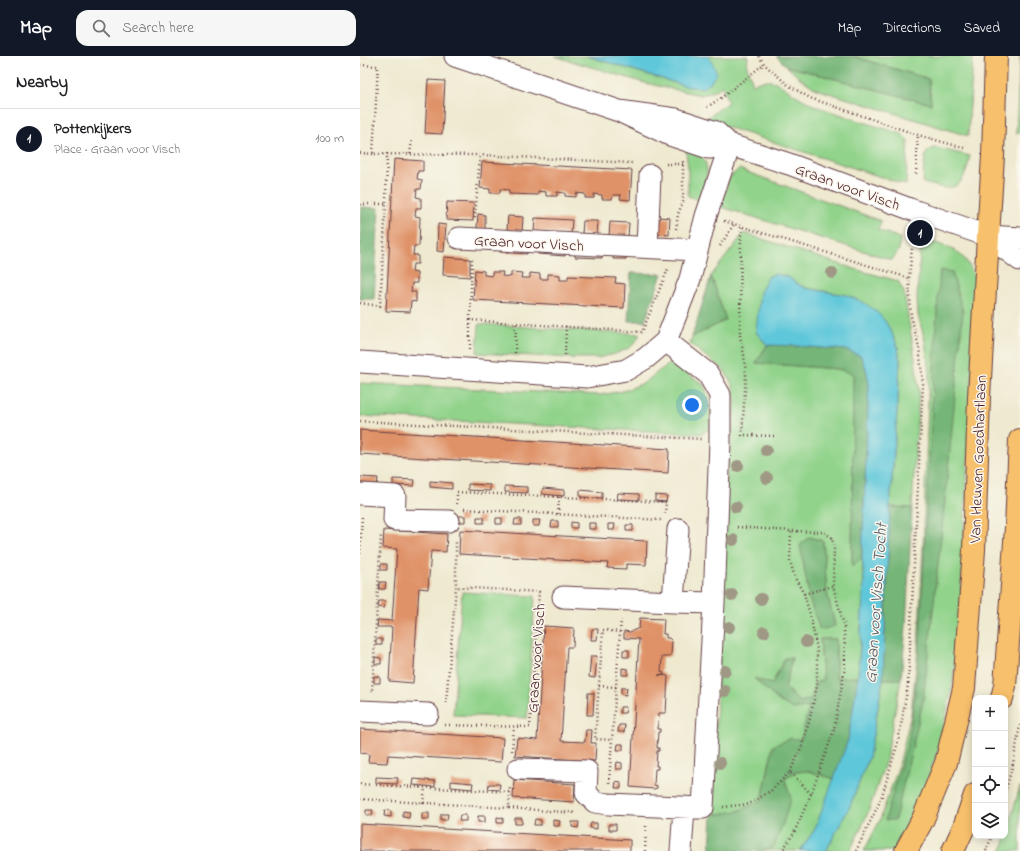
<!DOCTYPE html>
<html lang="en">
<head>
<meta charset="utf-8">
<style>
  body { margin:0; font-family:"Indie Flower",sans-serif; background:#f6f6f6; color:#202124 }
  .controls { position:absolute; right:12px; bottom:12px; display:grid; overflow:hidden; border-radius:8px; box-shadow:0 2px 10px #0003 }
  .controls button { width:36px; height:36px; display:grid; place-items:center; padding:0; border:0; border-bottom:1px solid #e0e0e0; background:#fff; color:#202124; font:20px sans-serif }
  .you { position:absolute; left:332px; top:349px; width:14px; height:14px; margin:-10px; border:3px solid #fff; border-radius:50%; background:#1a73e8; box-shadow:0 0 0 6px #1a73e833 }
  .badge { display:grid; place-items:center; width:26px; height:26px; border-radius:50%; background:#111827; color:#fff; font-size:13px; font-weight:700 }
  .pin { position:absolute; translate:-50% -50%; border:2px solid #fff; box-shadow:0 1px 4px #0006 }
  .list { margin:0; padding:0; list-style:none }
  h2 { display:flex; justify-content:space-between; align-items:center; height:52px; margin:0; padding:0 16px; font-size:17px }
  h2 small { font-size:13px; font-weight:400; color:#757577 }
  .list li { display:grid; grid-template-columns:26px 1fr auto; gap:12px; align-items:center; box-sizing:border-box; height:60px; padding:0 16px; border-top:1px solid #e0e0e0 }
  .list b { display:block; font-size:15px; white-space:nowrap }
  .list p { margin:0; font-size:13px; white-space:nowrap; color:#757577 }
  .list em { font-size:13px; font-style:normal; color:#757577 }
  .icon { flex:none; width:22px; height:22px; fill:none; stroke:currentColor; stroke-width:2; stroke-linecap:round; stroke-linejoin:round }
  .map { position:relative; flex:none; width:660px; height:795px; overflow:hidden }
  header { display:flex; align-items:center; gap:24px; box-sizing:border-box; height:56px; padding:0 20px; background:#111827; color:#fff }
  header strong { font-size:19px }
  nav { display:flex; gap:22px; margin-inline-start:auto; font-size:14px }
  .search { width:280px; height:36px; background:#f6f6f6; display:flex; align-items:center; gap:10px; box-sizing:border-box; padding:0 14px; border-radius:12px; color:#757577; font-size:15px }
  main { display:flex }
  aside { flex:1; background:#fff }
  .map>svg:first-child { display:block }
</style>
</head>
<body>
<header>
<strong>Map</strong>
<div class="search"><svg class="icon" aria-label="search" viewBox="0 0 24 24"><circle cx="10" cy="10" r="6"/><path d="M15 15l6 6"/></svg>Search here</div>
<nav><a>Map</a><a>Directions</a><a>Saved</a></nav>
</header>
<main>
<aside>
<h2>Nearby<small></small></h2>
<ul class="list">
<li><span class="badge">1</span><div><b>Pottenkijkers</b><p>Place · Graan voor Visch</p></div><em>100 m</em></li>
</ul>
</aside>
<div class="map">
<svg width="660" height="795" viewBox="0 0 660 795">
  <rect width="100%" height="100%" fill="#fbf7ec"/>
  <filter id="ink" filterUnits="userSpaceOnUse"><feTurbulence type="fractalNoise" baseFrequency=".025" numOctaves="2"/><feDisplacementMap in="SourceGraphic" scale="8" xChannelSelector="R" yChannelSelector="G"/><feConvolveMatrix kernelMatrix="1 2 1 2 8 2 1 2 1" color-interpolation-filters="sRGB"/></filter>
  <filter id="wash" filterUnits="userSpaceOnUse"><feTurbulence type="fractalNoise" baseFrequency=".012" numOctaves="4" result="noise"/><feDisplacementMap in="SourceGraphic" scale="16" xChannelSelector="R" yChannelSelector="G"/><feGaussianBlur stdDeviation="0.9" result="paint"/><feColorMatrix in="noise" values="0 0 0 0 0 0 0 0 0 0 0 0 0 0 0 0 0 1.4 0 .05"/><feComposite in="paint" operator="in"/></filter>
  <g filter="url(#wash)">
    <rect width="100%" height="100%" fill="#eee9cf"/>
    <path fill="#91d38b" stroke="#6e795b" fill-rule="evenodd" d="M194 0H227L329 31 352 6 348 0H388L387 11 393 28 406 24 416 26 437 40 455 50 503 66 542 78 548 84 546 129 345 64 368 46 362 30C355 35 349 38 340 39L285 27Z
      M492 0H613L608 80 456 33 440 22 426 10 571 48 569 23Z
      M660 0V77H656Z
      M327 91C331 94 336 96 340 99 354 111 343 130 339 144L328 140V112L326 96Z
      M577 92 610 100C607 113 605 130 588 132 582 133 570 128 563 127 564 119 563 101 567 96 570 93 573 92 577 92Z
      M379 113 521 165 518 174 540 182 539 194 532 204 361 151 369 122Z
      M384 177 498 214 538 225 544 236 555 303 559 336 552 452 530 451 538 342 540 306 538 291 486 239 445 232 436 227 428 221 416 218 409 220 396 276 407 289 396 307 478 313 494 318 492 510 502 501 504 526 498 621 476 622V583H460L463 623 456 627 451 643 440 646 425 632 432 602H425L412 628 395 623 419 645 449 651 441 684 413 690 402 744 378 755 352 759 367 415 375 347 373 330 364 314 330 288 332 281 366 264 351 220ZM449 481 463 485 467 537 475 569 460 574 450 545 440 489Z
      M561 183C593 192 606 194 617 228L599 575 592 631 579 691 567 725 537 795H504L520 764 539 709 551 658 558 592 563 491 569 317 565 285 558 259 557 242Z
      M119 268 280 278 275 287 269 292 255 298 238 302H212L117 297Z
      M310 308 328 318 343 328 350 344 351 372 341 378 0 360V327L240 339 263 335 284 327 300 314Z
      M102 536 175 540 167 662 93 659Z
      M523 623H541L526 704 508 757 490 795H466L490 750 509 701Z
      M448 715 475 723 455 773 440 795H403L425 723 436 716Z
      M660 730V795H641L643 791Z"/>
    <path fill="#74b577" stroke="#5f6a51" d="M416 0H492L569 23 571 48 426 10Z
      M1 151 19 152 14 243H0V178Z
      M580 214 592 216 603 256 586 435 563 646 535 764H525L549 682 559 602 576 269Z
      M271 217 302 218 285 265H268Z
      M351 220 366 264 332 281Z
      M407 289 437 290 486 294 501 300 506 313 509 327 502 501 492 511 493 318 478 313 396 307Z
      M530 451 552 452 546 570 541 623H523Z
      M449 481 463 485 467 537 475 570 460 574 450 545 440 489Z
      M460 583H476V622L498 621 488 684 475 723 448 715 435 716 425 723 431 743 422 770 414 791 403 795H350L352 759 378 755 402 744 413 690 431 682 441 684 449 651 433 653 419 645 394 622 412 628 425 602H432L425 632 440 646 451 643 456 627 463 623Z"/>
    <path fill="#5fc7da" stroke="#547382" d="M227 0H348L352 6 357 17 351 26 343 32 329 31Z
      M416 218 428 221 436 227 445 232 486 239 503 246 517 256 525 265 531 275 538 291 540 306 538 342 530 451 523 623 509 701 490 750 466 795H440L455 773 488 684 498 621 504 526 502 501 509 327 506 313 501 300 486 294 437 290 407 289 396 276 400 236 409 220Z"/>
    <g id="blocks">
      <path fill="#df9267" d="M68 24 85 25 82 78 65 77Z
        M34 103 63 105V115H58L57 123 62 124 61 133H57L56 141 61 142V152H56L55 160 60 161 59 190H54L53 199H58V208H53L52 216 57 217V227H52L51 236H56V246L51 245 50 256 26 255Z
        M122 106 272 114 270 144 260 143 261 139H253L252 143H242V139L234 138V142H225V138L216 137V141L205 140V137L197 136V140H186V136L178 135V139L149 138V134L140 133V137H130V133L120 132Z
        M87 146 114 147 113 165 86 164Z
        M118 158 125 159V173L117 172Z
        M148 160 163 161 162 175 147 174Z
        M299 161 310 162 309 179 298 178Z
        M175 162 212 164 211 178 174 176Z
        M223 165H238L237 179 222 178Z
        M250 166 269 167 268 181 249 180Z
        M78 168 86 169 84 196 77 195Z
        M140 188 167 190V198L140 196Z
        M178 191 205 192V200L178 198Z
        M215 193 242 194V202L215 201Z
        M253 195 267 196 266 203H253Z
        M84 201 110 203V221L83 219Z
        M115 214 124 215V219L132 220V216H143L142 220 151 221V216L162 217 161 222H170V217L180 218V223H188V218L200 219V224H208V220L256 222 255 227 265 228 264 252 113 244Z
        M0 374 309 393 308 417 0 398Z
        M0 421 18 422 17 428 0 427Z
        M33 423 55 424 54 430 33 429Z
        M70 425 92 427V433L70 431Z
        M108 428 130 429V435L108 434Z
        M145 430 167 431V437L145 436Z
        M183 432 204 434V440L182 438Z
        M220 434 242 436V442L220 441Z
        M258 437 279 438V444L257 443Z
        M295 439 307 440 306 446 295 445Z
        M98 460H105V466H98Z
        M117 461H124V467H117Z
        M136 462H142V468H136Z
        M155 463H161V469H154Z
        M173 464H180L179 470H173Z
        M192 465H198V471H191Z
        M211 466 217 467V472H211Z
        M229 467H236V473H229Z
        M248 468H255L254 474H248Z
        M266 469H273V475H266Z
        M24 474 87 478 86 496 71 495 68 533 59 532 53 627 29 625 32 571H17L18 564 32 565 37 493 23 492Z
        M100 474 287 485 286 509 266 508V513L247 512 248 507 99 498Z
        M21 508H27V514H21Z
        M20 526H26L25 533H19Z
        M19 545H25L24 552 18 551Z
        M280 562 304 563 303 578H306V582H309L312 585 311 599 308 601H302L301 616 304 617V619H298L308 620 306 657H299L298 673H300V676H298L297 692H299V695H297L296 710H298V713H295L294 729 297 730V732L294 733 270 731 279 583 264 582V575L270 576 279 572Z
        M184 570 214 572 213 591H207L201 685 225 686 226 674H232L231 687H236L235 705 155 700 157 682 177 684Z
        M232 573H238L237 584H231Z
        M16 583H22V589H16Z
        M263 594H269V601H263Z
        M231 600H237L235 622 229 621Z
        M15 601 21 602V608H15Z
        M262 612 268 613V619H262Z
        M14 620 20 621V627H14Z
        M261 632H267L266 639 261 638Z
        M228 637H234L233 659H227Z
        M260 651H266L265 657H260Z
        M259 669H265L264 676H258Z
        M0 673 143 682 141 706 28 699 27 707 8 706 9 698 0 697Z
        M258 688H263V694H257Z
        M257 706 262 707V713H256Z
        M16 721 38 722 37 728 16 727Z
        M54 723 75 725V731L53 729Z
        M154 724 215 728 214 746 153 742Z
        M91 725 113 727 112 733 91 731Z
        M256 725 261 726V732H255Z
        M129 728H140L139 734 128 733Z
        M6 754H13L12 760 6 759Z
        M25 754 31 755V761L24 760Z
        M43 755 50 756 49 762 43 761Z
        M62 757H69V763H62Z
        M81 758H88L87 764H81Z
        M100 759H106V765H99Z
        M118 760H125V766H118Z
        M137 761 143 762V767H137Z
        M155 762H162V768H155Z
        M175 763 181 764V769H174Z
        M193 764 200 765 199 770H193Z
        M212 766H219L218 772 212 771Z
        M231 767H237V773L230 772Z
        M0 768 270 784V795H43L27 794V795H0Z
        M249 768H256V774H249Z"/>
    </g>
  </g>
  <g filter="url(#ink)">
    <use href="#blocks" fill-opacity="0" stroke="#633d44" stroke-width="1"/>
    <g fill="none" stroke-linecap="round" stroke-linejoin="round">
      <defs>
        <path id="minor" d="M95 0 259 55 310 79 349 92 370 89
          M259 55 316 63 356 76 370 89 429 108 550 153 628 180 660 204
          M628 180 660 182
          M99 182 337 194
          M287 191 290 119
          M306 285 330 223 346 160 370 89
          M0 306 227 321 266 314 286 302 306 285 348 318 360 339V385L354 547 343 752 248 748 235 746 226 737 227 715 158 713
          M0 438 35 440 34 464 89 465
          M203 541 313 546 354 547
          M313 546 318 473
          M0 655 68 658
          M321 795 324 752"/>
        <path id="major" d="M642 642 645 630 656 471 660 384
          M546 795 563 763 586 707 604 632 614 494 619 341 628 180 633 100 636 0
          M593 795 604 771 615 739"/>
      </defs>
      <use href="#minor" stroke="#633d44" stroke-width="23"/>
      <use href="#major" stroke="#633d44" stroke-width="24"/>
      <path stroke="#633d44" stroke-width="2.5" stroke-dasharray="1 3" stroke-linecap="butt" d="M399 0 404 8 428 29 450 42 558 79 604 92
        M0 9 18 10 13 98 120 99 273 107
        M347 51 361 42 404 8
        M0 97 13 98
        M50 98 52 84
        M306 108H324
        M556 118 558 79
        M0 148H26L27 97
        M115 162 120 99
        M364 165 549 222
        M381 171 380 280 384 299 386 319 382 378
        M316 173 318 158 323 146V105
        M360 190 374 168
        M112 203 110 264 282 276 308 213
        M0 247 20 250 26 148
        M110 264V293
        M155 297 156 267
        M205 299 206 270
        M0 365 341 383
        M382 380V379L416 380
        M97 448V436L306 446 305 458
        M104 453 301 464
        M198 458 199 440
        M377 471 431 475 464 476 472 482 474 492 473 530 484 569 485 611 474 674 451 738 434 777 422 795
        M0 498 2 459
        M444 538 473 530
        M243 574 260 576 252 684 235 683Z
        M260 576 261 564
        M239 630 256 631
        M11 635 12 636 21 480
        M86 647 96 531V483
        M85 669 170 671 179 536 96 531
        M152 695 154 671
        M430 716 441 692 449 666 457 630V593L450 558 444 538 435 522 430 505 431 475
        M249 727 252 684
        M0 728 150 736
        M645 736 653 708 660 669
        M0 743 149 752 150 730
        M63 747 65 732
        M363 751 389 748 412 734 430 716 451 738
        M149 752 216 757
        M285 795 286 770
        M496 795 521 743 538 686 548 629 563 328 559 291 551 260 549 222 552 192
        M626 795 632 780"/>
      <use href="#minor" stroke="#fff" stroke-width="21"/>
      <use href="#major" stroke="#f7c06c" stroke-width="22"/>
    </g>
    <g fill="#9f9885">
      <circle cx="472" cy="217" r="6"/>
      <circle cx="406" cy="394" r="6"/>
      <circle cx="378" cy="410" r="6"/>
      <circle cx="407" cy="422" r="6"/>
      <circle cx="376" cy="451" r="6"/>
      <circle cx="373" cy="484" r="6"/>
      <circle cx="372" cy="539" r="6"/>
      <circle cx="401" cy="543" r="6"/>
      <circle cx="369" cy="571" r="6"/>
      <circle cx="404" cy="576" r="6"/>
      <circle cx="446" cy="586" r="6"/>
      <circle cx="365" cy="615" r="6"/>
      <circle cx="365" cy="635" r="6"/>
      <circle cx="360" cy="707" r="6"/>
    </g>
  </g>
  <g text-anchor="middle" stroke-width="3" stroke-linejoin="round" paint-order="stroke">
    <g font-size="16" fill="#4a1f2b" stroke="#fbf7ec">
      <text transform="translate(488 130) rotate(20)" y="6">Graan voor Visch</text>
      <text transform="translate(169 186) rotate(3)" y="6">Graan voor Visch</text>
      <text transform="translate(617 403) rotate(-88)" y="6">Van Heuven Goedhartlaan</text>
      <text transform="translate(175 602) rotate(-86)" y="6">Graan voor Visch</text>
    </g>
    <g font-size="17" font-style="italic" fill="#515a68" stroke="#fbf7ec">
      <text transform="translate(515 547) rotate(-86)" y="6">Graan voor Visch Tocht</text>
    </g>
  </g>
</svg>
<div class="controls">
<button>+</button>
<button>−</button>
<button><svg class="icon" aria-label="locate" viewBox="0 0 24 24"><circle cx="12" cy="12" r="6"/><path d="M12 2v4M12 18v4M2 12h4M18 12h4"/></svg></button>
<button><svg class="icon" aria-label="layers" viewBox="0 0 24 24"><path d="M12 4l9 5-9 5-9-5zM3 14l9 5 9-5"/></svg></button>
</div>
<div class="you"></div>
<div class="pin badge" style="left:560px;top:177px">1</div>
</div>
</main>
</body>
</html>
